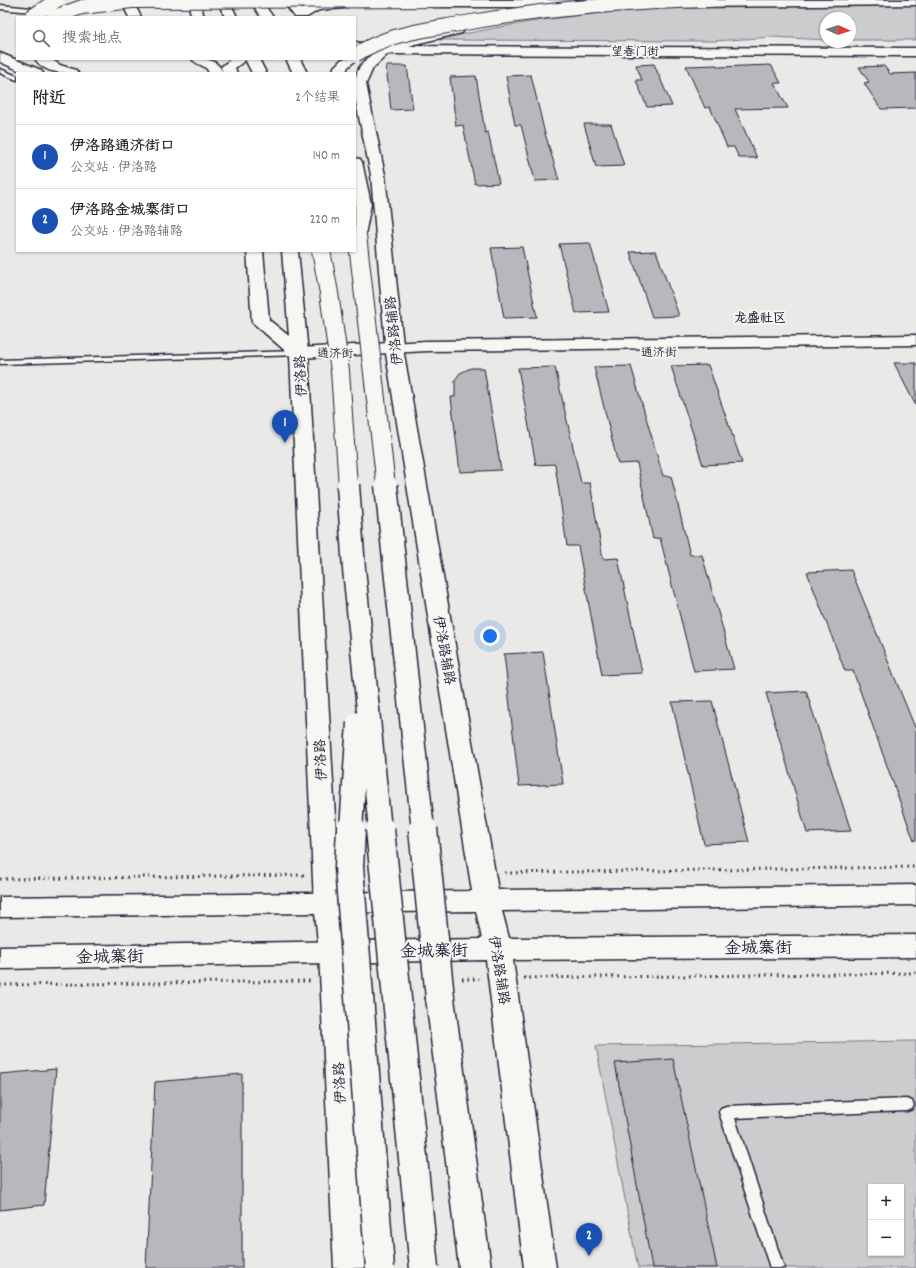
<!DOCTYPE html>
<html lang="zh">
<head>
<meta charset="utf-8">
<style>
  body { margin:0; font-family:Dekko,"LXGW WenKai TC",sans-serif; background:#f2f2f2; color:#202124 }
  .controls { position:absolute; right:12px; bottom:12px; display:grid; overflow:hidden; border-radius:0px; box-shadow:0 1px 3px #0004 }
  .controls button { width:36px; height:36px; display:grid; place-items:center; padding:0; border:0; border-bottom:1px solid #e0e0e0; background:#fff; color:#202124; font:20px sans-serif }
  .compass { position:absolute; left:820px; top:12px; width:36px; height:36px; border-radius:50%; background:#fff; box-shadow:0 1px 3px #0004; rotate:93deg }
  .you { position:absolute; left:490px; top:636px; width:14px; height:14px; margin:-10px; border:3px solid #fff; border-radius:50%; background:#1a73e8; box-shadow:0 0 0 6px #1a73e833 }
  .badge { display:grid; place-items:center; width:26px; height:26px; border-radius:50%; background:#db2777; color:#fff; font-size:13px; font-weight:700 }
  .pin { position:absolute; translate:-50% -33px; filter:drop-shadow(0 1px 2px #0008) }
  .pin::after { content:''; position:absolute; top:21px; width:14px; height:12px; background:inherit; clip-path:polygon(0 0,100% 0,50% 100%) }
  .list { margin:0; padding:0; list-style:none }
  h2 { display:flex; justify-content:space-between; align-items:center; height:52px; margin:0; padding:0 16px; font-size:17px }
  h2 small { font-size:13px; font-weight:400; color:#757577 }
  .list li { display:grid; grid-template-columns:26px 1fr auto; gap:12px; align-items:center; box-sizing:border-box; height:64px; padding:0 16px; border-top:1px solid #e0e0e0 }
  .list b { display:block; font-size:15px; white-space:nowrap }
  .list p { margin:0; font-size:13px; white-space:nowrap; color:#757577 }
  .list em { font-size:13px; font-style:normal; color:#757577 }
  .icon { flex:none; width:22px; height:22px; fill:none; stroke:currentColor; stroke-width:2; stroke-linecap:round; stroke-linejoin:round }
  .map { position:relative; flex:none; width:916px; height:1268px; overflow:hidden }
  .search { position:absolute; background:#fff; box-shadow:0 1px 3px #0004; left:16px; top:16px; width:340px; height:44px; display:flex; align-items:center; gap:10px; box-sizing:border-box; padding:0 14px; border-radius:0px; color:#757577; font-size:15px }
  .panel { position:absolute; background:#fff; box-shadow:0 1px 3px #0004; left:16px; top:72px; width:340px; height:180px; border-radius:0px }
  .map>svg:first-child { display:block }
</style>
</head>
<body>
<div class="map">
<svg width="916" height="1268" viewBox="0 0 916 1268">
  <rect width="100%" height="100%" fill="#e9e9e7"/>
  <filter id="ink" filterUnits="userSpaceOnUse"><feTurbulence type="fractalNoise" baseFrequency=".025" numOctaves="2"/><feDisplacementMap in="SourceGraphic" scale="8" xChannelSelector="R" yChannelSelector="G"/><feConvolveMatrix kernelMatrix="1 2 1 2 8 2 1 2 1" color-interpolation-filters="sRGB"/></filter>
  <g filter="url(#ink)">
    <path fill="#ccccce" stroke="#777784" fill-rule="evenodd" d="M916 3V40H850V18H826V40L773 37 714 41 439 40 440 39C487 29 535 20 583 15 694 3 805 5 916 3Z
      M916 1041V1268H638L596 1046ZM871 1187H901V1253H871Z"/>
    <path fill="#b8b8bc" stroke="#22223b" d="M654 64 672 106 647 107 636 80H642L636 65Z
      M717 65 718 67 771 65 781 83H774L788 108 735 109 757 158H739L734 147H727L710 107 705 108 686 66Z
      M386 66H407L413 109 391 110Z
      M884 66 890 74 916 73V108L881 109 864 83 869 82 859 67Z
      M531 75 544 130 559 180 535 181 521 125H515L506 76Z
      M476 76 485 133 488 132 499 183 475 184 463 125 456 126 450 77Z
      M584 124H611L624 166 596 167Z
      M590 243 609 312 576 313 559 244Z
      M522 247 537 317 504 318 491 248Z
      M656 251 679 316 652 317 630 252Z
      M894 363H916V406Z
      M708 365 742 463 703 465 671 366Z
      M631 366 663 476H671L690 555H702L734 669 694 671 660 538 653 539 637 463 618 464 594 367Z
      M555 367 581 483H590L603 559 618 558 642 673 602 675 578 546H567L555 464 536 465 518 368Z
      M471 368H484L501 470 460 472 451 397H455V380L460 373Z
      M851 570 916 730V840L914 841 853 671H845L807 572Z
      M543 652 563 784 519 786 504 654Z
      M806 691 851 831 807 833 766 693Z
      M712 701 749 842 704 844 672 702Z
      M673 1059 717 1268H652L615 1063Z
      M56 1069 44 1205 0 1210V1074Z
      M242 1074V1268H146L155 1082Z"/>
    <g fill="none" stroke-linecap="round" stroke-linejoin="round">
      <defs>
        <path id="service" d="M0 5 42 9 45 11 42 13 0 9Z
          M0 69 17 76V80L0 73Z
          M299 351H302V355L0 364V360Z
          M907 1099 912 1101 914 1105 912 1109 907 1111 735 1118 784 1268H770L719 1112 721 1108 726 1106Z"/>
        <path id="minor" d="M916 335V345L427 351 299 358 293 357 291 353 293 349 299 348 427 341Z"/>
        <path id="tertiary" d="M355 42 384 46 916 48V56L384 54 355 50Z"/>
        <path id="secondary" d="M120 0H132L141 17H129Z
          M282 0H294L307 17H295Z
          M458 26 462 27 464 30 462 33 415 44 389 53 373 68 366 84 385 175 404 354 498 890 916 885V905L502 911 509 938 916 935V957L513 960 556 1268H524L486 960 0 969V947L482 939 476 911 0 917V897L472 891 386 354 371 175 355 98V78L360 66 379 47 406 38Z
          M192 59C206 59 217 58 223 73H209C206 64 197 66 192 59Z
          M231 59H247L235 68 237 73H223L221 67Z"/>
        <path id="primary" d="M187 0H199L204 17H192Z
          M217 0H229L237 17H225Z
          M249 0H261L273 17H261Z
          M437 0H585L588 3 586 6 582 7H433L431 4 433 1Z
          M683 0H916V5L687 7 683 6 681 3Z
          M342 1 346 2 348 5 346 8 319 10 307 17 295 16C305 1 326 1 342 1Z
          M0 53 41 70 43 73H25L0 62Z
          M355 57 357 59 347 68V73H333L334 67 342 59H355Z
          M35 59H51L60 65 76 70 78 73C62 73 45 74 35 59Z
          M245 59H259L266 73H252Z
          M286 59H300L307 73H293Z
          M355 158 360 159 362 162 371 204 365 235 363 238 355 239Z
          M247 251H263L269 320 289 336 282 251H298L308 353 340 903 345 952 366 1268H334L319 952 314 903 290 355 252 322Z
          M440 987 450 990 454 998 491 1268H459L426 998 430 990Z"/>
      </defs>
      <use href="#service" stroke="#22223b" stroke-width="3"/>
      <use href="#minor" stroke="#22223b" stroke-width="3"/>
      <use href="#tertiary" stroke="#22223b" stroke-width="3"/>
      <use href="#secondary" stroke="#22223b" stroke-width="3"/>
      <use href="#primary" stroke="#22223b" stroke-width="3"/>
      <path stroke="#22223b" stroke-width="3" stroke-dasharray="1.5 4" stroke-linecap="butt" d="M505 873 916 867
        M0 879 304 875
        M524 978 916 973
        M462 979H479
        M0 985 311 981"/>
      <use href="#service" fill="#f6f6f2" fill-rule="evenodd"/>
      <use href="#minor" fill="#f6f6f2" fill-rule="evenodd"/>
      <use href="#tertiary" fill="#f6f6f2" fill-rule="evenodd"/>
      <use href="#secondary" fill="#f6f6f2" fill-rule="evenodd"/>
      <use href="#primary" fill="#f6f6f2" fill-rule="evenodd"/>
      <defs>
        <path id="primary-bridge-far3" d="M31 17 57 0
          M54 17 82 7 132 1 462 0
          M355 55C388 33 427 30 465 23 546 9 628 2 710 0"/>
        <path id="primary-bridge-far2" d="M357 235 386 486
          M321 251 329 293 340 371 348 486"/>
        <path id="primary-bridge-far1" d="M348 485 354 569 380 830
          M386 485 423 830
          M351 830 358 723"/>
        <path id="primary-bridge" d="M351 829 349 867 380 1268
          M380 829 424 1268
          M423 829 440 998"/>
      </defs>
      <use href="#primary-bridge-far3" stroke="#22223b" stroke-width="16" stroke-linecap="butt"/>
      <use href="#primary-bridge-far2" stroke="#22223b" stroke-width="20" stroke-linecap="butt"/>
      <use href="#primary-bridge-far1" stroke="#22223b" stroke-width="25" stroke-linecap="butt"/>
      <use href="#primary-bridge" stroke="#22223b" stroke-width="31" stroke-linecap="butt"/>
      <use href="#primary-bridge-far3" stroke="#f6f6f2" stroke-width="14"/>
      <use href="#primary-bridge-far2" stroke="#f6f6f2" stroke-width="18"/>
      <use href="#primary-bridge-far1" stroke="#f6f6f2" stroke-width="22"/>
      <use href="#primary-bridge" stroke="#f6f6f2" stroke-width="28"/>
    </g>
  </g>
  <g text-anchor="middle" stroke-width="4" stroke-linejoin="round" paint-order="stroke">
    <g font-size="12" fill="#22223b" stroke="#f6f6f2">
      <text x="635" y="55">望春门街</text>
      <text transform="translate(659 352) rotate(-1)" y="4">通济街</text>
      <text transform="translate(335 353) rotate(1)" y="4">通济街</text>
    </g>
    <g font-size="13" font-weight="bold" fill="#22223b" stroke="#f6f6f2">
      <text x="760" y="322">龙盛社区</text>
    </g>
    <g font-size="14" fill="#22223b" stroke="#f6f6f2">
      <text transform="translate(393 331) rotate(-96)" y="5">伊洛路辅路</text>
      <text transform="translate(300 376) rotate(-93)" y="5">伊洛路</text>
      <text transform="translate(445 650) rotate(80)" y="5">伊洛路辅路</text>
      <text transform="translate(320 760) rotate(-93)" y="5">伊洛路</text>
      <text transform="translate(500 970) rotate(81)" y="5">伊洛路辅路</text>
      <text transform="translate(339 1083) rotate(-93)" y="5">伊洛路</text>
    </g>
    <g font-size="17" fill="#22223b" stroke="#f6f6f2">
      <text x="758" y="953">金城寨街</text>
      <text transform="translate(434 950) rotate(-1)" y="6">金城寨街</text>
      <text transform="translate(110 956) rotate(-1)" y="6">金城寨街</text>
    </g>
  </g>
</svg>
<div class="controls">
<button>+</button>
<button>−</button>
</div>
<svg class="compass" viewBox="-18 -18 36 36"><path d="M0-13l5 13h-10z" fill="#e53935"/><path d="M0 13l5-13h-10z" fill="#757577"/></svg>
<div class="you"></div>
<div class="pin badge" style="left:285px;top:443px;background:#1a4fb4">1</div>
<div class="pin badge" style="left:589px;top:1256px;background:#1a4fb4">2</div>
<div class="search"><svg class="icon" aria-label="search" viewBox="0 0 24 24"><circle cx="10" cy="10" r="6"/><path d="M15 15l6 6"/></svg>搜索地点</div>
<section class="panel">
<h2>附近<small>2个结果</small></h2>
<ul class="list">
<li><span class="badge" style="background:#1a4fb4">1</span><div><b>伊洛路通济街口</b><p>公交站 · 伊洛路</p></div><em>140 m</em></li>
<li><span class="badge" style="background:#1a4fb4">2</span><div><b>伊洛路金城寨街口</b><p>公交站 · 伊洛路辅路</p></div><em>220 m</em></li>
</ul>
</section>
</div>
</body>
</html>
